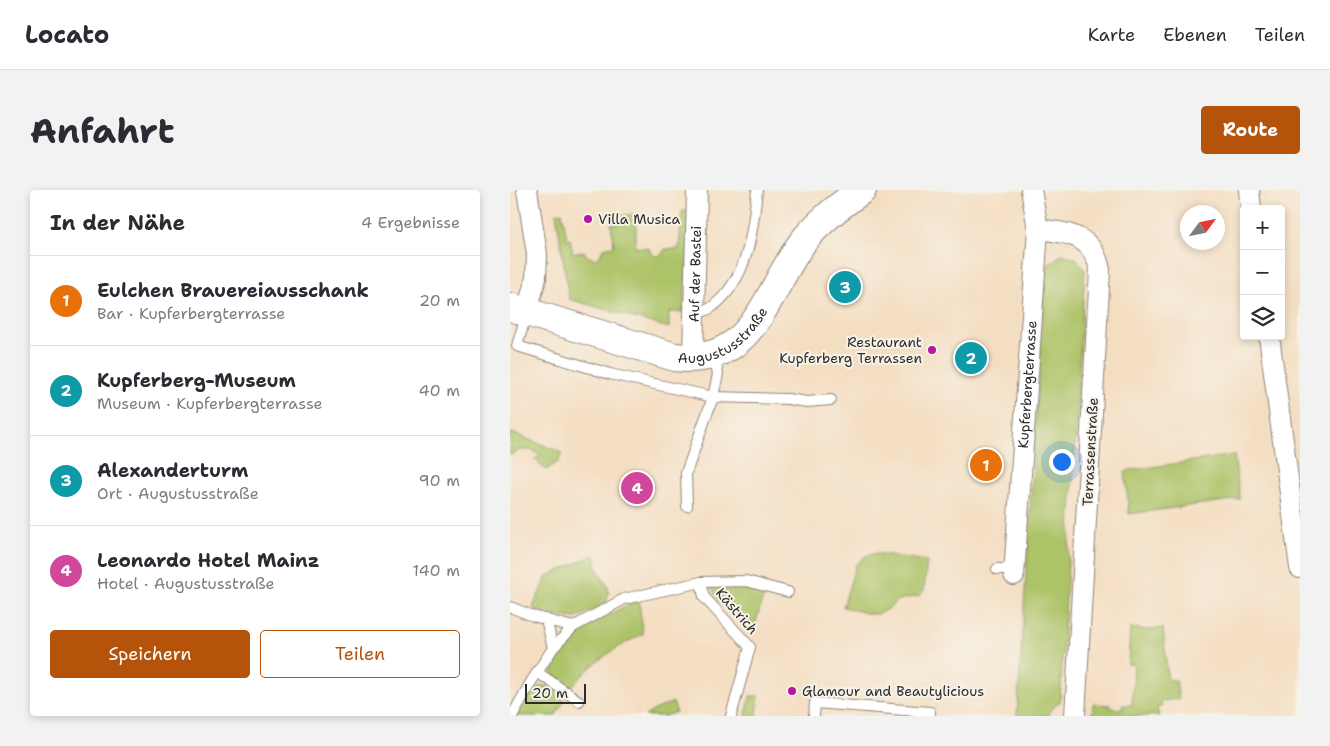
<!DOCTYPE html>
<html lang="de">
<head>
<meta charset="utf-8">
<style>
  body { margin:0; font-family:"Shantell Sans",sans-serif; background:#f2f2f3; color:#2b2b33 }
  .controls { position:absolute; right:15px; top:15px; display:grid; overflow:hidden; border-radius:5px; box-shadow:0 2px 8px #0003 }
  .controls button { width:45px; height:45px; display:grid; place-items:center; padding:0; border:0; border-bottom:1px solid #e1e1e2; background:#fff; color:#2b2b33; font:25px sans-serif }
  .compass { position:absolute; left:670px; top:15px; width:45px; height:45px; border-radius:50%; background:#fff; box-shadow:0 2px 8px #0003; rotate:57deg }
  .scale { position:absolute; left:15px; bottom:12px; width:61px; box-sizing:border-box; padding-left:5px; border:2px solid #2b2b2b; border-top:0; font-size:14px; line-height:18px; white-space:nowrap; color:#2b2b2b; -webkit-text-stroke:4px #f7f3e8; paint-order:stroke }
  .you { position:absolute; left:551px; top:271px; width:18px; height:18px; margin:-12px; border:4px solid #fff; border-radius:50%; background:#1a73e8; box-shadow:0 0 0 8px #1a73e833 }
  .badge { display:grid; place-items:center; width:32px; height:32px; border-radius:50%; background:#b45309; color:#fff; font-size:16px; font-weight:700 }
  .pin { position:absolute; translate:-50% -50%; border:2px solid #fff; box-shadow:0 1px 5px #0006 }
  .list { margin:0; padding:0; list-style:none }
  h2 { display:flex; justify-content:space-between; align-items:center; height:65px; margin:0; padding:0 20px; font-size:21px }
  h2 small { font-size:16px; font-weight:400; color:#7c7c81 }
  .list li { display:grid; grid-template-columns:32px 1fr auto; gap:15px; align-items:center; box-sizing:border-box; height:90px; padding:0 20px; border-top:1px solid #e1e1e2 }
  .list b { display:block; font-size:19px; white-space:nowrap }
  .list p { margin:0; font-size:16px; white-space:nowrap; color:#7c7c81 }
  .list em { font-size:16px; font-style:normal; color:#7c7c81 }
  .actions { display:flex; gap:10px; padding:15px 20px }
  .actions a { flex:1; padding:11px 0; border:1px solid #b45309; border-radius:5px; text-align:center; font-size:18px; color:#b45309 }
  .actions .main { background:#b45309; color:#fff }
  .icon { flex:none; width:28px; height:28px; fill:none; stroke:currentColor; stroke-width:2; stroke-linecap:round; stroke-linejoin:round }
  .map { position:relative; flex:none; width:790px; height:526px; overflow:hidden; border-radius:5px }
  header { display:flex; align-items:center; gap:30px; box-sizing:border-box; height:70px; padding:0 25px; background:#fff; border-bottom:1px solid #e1e1e2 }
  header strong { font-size:24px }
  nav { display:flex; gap:28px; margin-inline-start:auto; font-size:18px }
  .intro { display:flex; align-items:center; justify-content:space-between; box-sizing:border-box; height:120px; padding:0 30px }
  h1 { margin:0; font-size:35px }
  .button { padding:12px 22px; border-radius:5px; background:#b45309; color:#fff; font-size:18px; font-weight:700 }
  main { display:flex; gap:30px; padding:0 30px }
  aside { flex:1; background:#fff; border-radius:5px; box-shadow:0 2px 8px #0003 }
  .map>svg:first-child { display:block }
</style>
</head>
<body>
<header>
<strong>Locato</strong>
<nav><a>Karte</a><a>Ebenen</a><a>Teilen</a></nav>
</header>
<div class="intro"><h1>Anfahrt</h1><a class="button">Route</a></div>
<main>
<aside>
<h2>In der Nähe<small>4 Ergebnisse</small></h2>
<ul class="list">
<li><span class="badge" style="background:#e8710a">1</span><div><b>Eulchen Brauereiausschank</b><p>Bar · Kupferbergterrasse</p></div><em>20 m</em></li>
<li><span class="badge" style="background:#0f9aa8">2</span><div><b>Kupferberg-Museum</b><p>Museum · Kupferbergterrasse</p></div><em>40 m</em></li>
<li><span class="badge" style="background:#0f9aa8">3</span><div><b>Alexanderturm</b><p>Ort · Augustusstraße</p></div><em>90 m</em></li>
<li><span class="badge" style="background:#d1479c">4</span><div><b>Leonardo Hotel Mainz</b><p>Hotel · Augustusstraße</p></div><em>140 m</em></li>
</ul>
<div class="actions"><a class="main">Speichern</a><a>Teilen</a></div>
</aside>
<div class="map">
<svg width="790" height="526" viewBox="0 0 790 526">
  <rect width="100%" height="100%" fill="#f7f3e8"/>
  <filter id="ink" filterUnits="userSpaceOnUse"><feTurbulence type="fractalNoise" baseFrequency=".02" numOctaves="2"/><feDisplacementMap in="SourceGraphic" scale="10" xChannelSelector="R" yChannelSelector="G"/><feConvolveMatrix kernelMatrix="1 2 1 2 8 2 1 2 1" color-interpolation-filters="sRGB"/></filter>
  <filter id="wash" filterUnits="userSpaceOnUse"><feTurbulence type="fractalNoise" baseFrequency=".0096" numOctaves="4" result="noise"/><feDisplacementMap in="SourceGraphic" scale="20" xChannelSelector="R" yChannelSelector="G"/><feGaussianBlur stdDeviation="1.12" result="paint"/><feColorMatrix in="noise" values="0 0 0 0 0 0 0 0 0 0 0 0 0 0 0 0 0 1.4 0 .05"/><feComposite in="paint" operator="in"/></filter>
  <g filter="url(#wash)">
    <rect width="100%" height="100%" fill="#f4dec2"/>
    <path fill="#adc368" stroke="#6c774a" d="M172 21 182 22 173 122H159V138L59 109 46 23 52 22 57 49H60L63 63 74 61 77 66 85 69 90 66 93 58 104 56 101 34 107 33 106 26 127 24 125 57 139 58C142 68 151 69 155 59H169Z
      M552 64 567 69 575 80 550 512 540 520 539 526H507L535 84 537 76Z
      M0 242 53 263 48 272 36 280 24 269 30 268C24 256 9 259 0 265Z
      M724 265 730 309 619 324 615 281Z
      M367 363 417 371 414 400 409 406 388 410 379 418 368 424H360L333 417 346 374 356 366Z
      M85 365C86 370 86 377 89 382 96 395 102 396 96 413L66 428 46 426 24 419 23 417 37 386Z
      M201 396H233L255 400 246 432 243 436 236 437 209 412Z
      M129 410 133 444C102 459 83 472 60 499 53 494 44 490 42 480 40 456 109 417 129 410Z
      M620 438 638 440 653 438 658 490H666L669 509 651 511 652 516 647 517 649 526H582L583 514 600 515V518L611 519 612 515H622L624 475 618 474Z
      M32 496 39 497 55 510 45 526H7C14 515 18 498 32 496Z
      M240 506H249L247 526H236Z
      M163 512 166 522 155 526H135L146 519Z"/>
  </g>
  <g filter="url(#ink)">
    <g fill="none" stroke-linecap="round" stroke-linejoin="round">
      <defs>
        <path id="service" d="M17 122 7 156 100 184 203 207 278 209 297 212 321 210
          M184 124C190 122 197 121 202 117 238 90 243 41 247 0
          M177 316 176 283 203 207 208 184 204 165
          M487 379H505
          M191 392 194 407 240 457 221 526
          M0 417 23 426 63 437
          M36 429 43 458
          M27 482 69 511
          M2 526 21 492 43 458 63 437 114 409 191 392 236 391 278 402
          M304 526 305 513 420 522V526"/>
        <g id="minor">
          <path d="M17 0 27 64 26 88 17 121"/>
          <path d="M739 0 741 19"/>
          <path d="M528 39C559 43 583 45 590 80L565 526"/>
          <path d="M759 146 790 378"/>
          <path id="s1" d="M183 169 187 0"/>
          <path id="s2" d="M504 385 528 39 521 0"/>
        </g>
        <g id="primary">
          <path id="s3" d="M0 117 165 167C244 177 256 102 292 53 309 31 330 15 352 0"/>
        </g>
      </defs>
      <use href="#service" stroke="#908476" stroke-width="12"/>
      <use href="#minor" stroke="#908476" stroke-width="22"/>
      <use href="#primary" stroke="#908476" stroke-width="30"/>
      <use href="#service" stroke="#fff" stroke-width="10"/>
      <use href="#minor" stroke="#fff" stroke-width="20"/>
      <use href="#primary" stroke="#fff" stroke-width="28"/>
    </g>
  </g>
  <g fill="#b5179e" stroke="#f7f3e8" stroke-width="2">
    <circle cx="78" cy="29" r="5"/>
    <circle cx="422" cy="160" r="5"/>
    <circle cx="282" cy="501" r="5"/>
  </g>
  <g text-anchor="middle" stroke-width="4" stroke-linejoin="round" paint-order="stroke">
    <g font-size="14" fill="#2b2b2b" stroke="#f7f3e8" text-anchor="start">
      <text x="88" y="34">Villa Musica</text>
      <text x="412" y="157" text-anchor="end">Restaurant<tspan x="412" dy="16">Kupferberg Terrassen</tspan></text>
      <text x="292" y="506">Glamour and Beautylicious</text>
    </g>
    <g font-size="14" fill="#2b2b2b" stroke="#f7f3e8">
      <text dy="5" stroke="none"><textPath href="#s1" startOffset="85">Auf der Bastei</textPath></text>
      <text dy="5" stroke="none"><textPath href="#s3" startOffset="228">Augustusstraße</textPath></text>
      <text dy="5" stroke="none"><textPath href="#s2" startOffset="191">Kupferbergterrasse</textPath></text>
      <text transform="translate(580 262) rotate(-87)" y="5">Terrassenstraße</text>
      <text transform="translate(227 421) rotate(49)" y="5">Kästrich</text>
    </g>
  </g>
</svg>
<div class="controls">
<button>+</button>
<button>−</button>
<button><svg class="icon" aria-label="layers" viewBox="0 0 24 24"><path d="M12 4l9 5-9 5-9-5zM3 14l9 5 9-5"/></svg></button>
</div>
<svg class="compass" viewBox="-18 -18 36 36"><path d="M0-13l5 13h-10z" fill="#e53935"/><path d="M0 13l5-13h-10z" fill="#7c7c81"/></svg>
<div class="scale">20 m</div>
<div class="you"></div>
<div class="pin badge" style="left:476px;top:275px;background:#e8710a">1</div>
<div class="pin badge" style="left:461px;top:168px;background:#0f9aa8">2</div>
<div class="pin badge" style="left:335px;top:97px;background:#0f9aa8">3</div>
<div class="pin badge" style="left:127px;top:298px;background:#d1479c">4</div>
</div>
</main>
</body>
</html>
